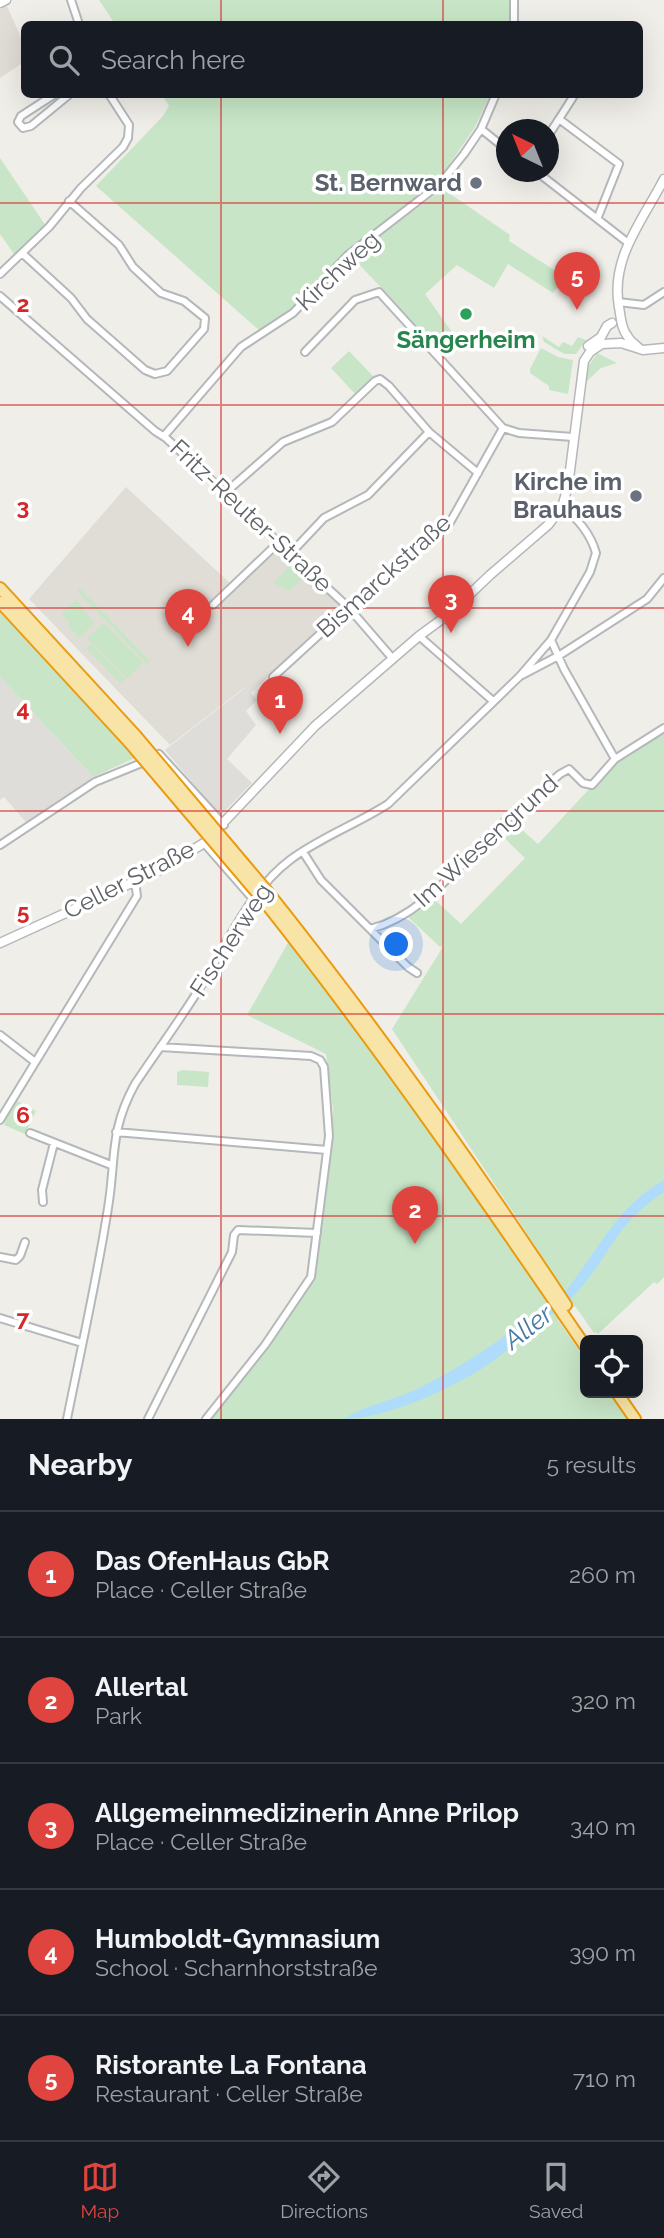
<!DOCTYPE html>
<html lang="en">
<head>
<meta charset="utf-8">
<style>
  body { margin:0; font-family:Raleway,sans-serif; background:#242831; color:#f1f3f6 }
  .controls { position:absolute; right:21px; bottom:21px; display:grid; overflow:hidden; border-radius:10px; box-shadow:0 7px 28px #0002 }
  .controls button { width:63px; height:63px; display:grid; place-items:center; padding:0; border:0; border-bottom:2px solid #363941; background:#171b24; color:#f1f3f6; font:35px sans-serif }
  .compass { position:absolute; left:496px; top:119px; width:63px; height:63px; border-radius:50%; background:#171b24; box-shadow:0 7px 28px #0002; rotate:317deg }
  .you { position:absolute; left:397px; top:945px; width:24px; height:24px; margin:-18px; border:5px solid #fff; border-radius:50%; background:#1a73e8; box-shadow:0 0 0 10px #1a73e833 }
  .badge { display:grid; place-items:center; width:46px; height:46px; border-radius:50%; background:#df443f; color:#fff; font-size:23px; font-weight:700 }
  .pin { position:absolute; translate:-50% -58px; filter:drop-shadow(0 2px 4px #0008) }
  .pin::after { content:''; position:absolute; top:37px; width:24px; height:21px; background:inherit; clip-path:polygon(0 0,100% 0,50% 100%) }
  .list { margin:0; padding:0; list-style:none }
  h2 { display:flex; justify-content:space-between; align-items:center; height:91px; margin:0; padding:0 28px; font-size:30px }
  h2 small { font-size:23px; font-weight:400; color:#9ea1a6 }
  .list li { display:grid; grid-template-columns:46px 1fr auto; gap:21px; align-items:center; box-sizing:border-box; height:126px; padding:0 28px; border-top:2px solid #363941 }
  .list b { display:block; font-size:26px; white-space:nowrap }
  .list p { margin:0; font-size:23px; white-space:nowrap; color:#9ea1a6 }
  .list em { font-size:23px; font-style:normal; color:#9ea1a6 }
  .icon { flex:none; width:38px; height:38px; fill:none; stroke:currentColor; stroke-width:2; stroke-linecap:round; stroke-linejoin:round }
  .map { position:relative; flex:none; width:664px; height:1419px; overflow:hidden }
  .search { position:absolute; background:#171b24; box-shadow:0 7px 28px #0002; left:21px; right:21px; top:21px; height:77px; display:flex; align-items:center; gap:18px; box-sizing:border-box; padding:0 24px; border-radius:10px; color:#9ea1a6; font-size:26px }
  .sheet { height:721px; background:#171b24 }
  nav { display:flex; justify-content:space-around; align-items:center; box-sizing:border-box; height:98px; border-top:2px solid #363941; background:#171b24; font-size:19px; color:#9ea1a6 }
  nav a { display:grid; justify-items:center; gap:4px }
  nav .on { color:#df443f }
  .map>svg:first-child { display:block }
</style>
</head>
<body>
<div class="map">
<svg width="664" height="1419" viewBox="0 0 664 1419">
  <rect width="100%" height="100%" fill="#f0eee8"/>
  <path fill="#dfddda" d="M0 677 93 777 26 822 4 797 0 800Z
    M246 687 257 700 246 711 256 725 227 759 252 783 220 816 165 750Z"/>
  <path fill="#e0ddd6" d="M7 6 24 44V62L0 78V10Z
    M126 487 231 584 274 543 341 607 251 693 245 687 170 745 29 599Z"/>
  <path fill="#c8e6c7" d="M99 0H509V24H115Z
    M162 95H490L475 127 444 172 403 208 344 252 298 307 260 331 96 186 163 116 169 106Z
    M0 158 46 226 16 257 0 234Z
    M443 189 510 235 509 241 565 277 553 293 508 264 494 288 457 265 425 294 452 332 432 347 391 298 352 257Z
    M542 336 559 347 563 342 572 346 578 337 586 340 576 354H564L544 342Z
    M541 348 558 357 573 360 568 394 549 390V386L530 373V369Z
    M349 351 373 376 356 395 331 368Z
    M597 353 617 363 601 368 586 382 588 367Z
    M292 563 306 576 289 591 273 583Z
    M80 588 150 661 147 664 77 591Z
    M76 600 95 623 79 638 68 626 70 623 61 614Z
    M0 609 137 757 93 777 0 677Z
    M104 623 143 663 127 679 87 638Z
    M91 644 125 679 120 683 86 648Z
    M664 729V1277L657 1284 654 1282 598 1334 596 1332 594 1333 575 1306 558 1320 585 1359V1393H610L628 1419H211L293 1311 314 1278 333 1110 326 1054 247 1015 289 941 366 1041 545 1295 561 1285 392 1029 444 945 440 947 407 916 433 898 461 924 525 858 499 833 511 820 538 844 618 758Z
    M183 1070 209 1072 208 1087 177 1085V1072Z
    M17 1101 36 1111 25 1134 4 1125 7 1116Z"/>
  <path fill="#aedcfa" d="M664 1180V1192C645 1205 629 1219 616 1238 601 1260 589 1282 569 1300L565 1292C597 1252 617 1206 664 1180Z
    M550 1303 557 1311C533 1325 515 1345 493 1361 458 1386 387 1419 344 1419 367 1404 395 1400 419 1388 467 1365 508 1334 550 1303Z"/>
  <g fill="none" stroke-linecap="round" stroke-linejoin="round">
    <defs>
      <path id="minor" d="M71 0 79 24
        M514 0V24
        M55 94 21 116 18 122 23 128 31 126 70 94
        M559 119 575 94
        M481 129 506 149
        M548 136 559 119 619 164 598 217
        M537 172 627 242
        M22 253 71 298 87 319 145 370 155 374 167 371 204 329 205 318 184 301 161 293 133 267 119 245 69 201
        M0 274 49 227 81 188 123 147 128 138 129 125 109 94
        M0 296 155 431 166 438 349 608 393 659
        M618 302 644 305 664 292
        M305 352 355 300 379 292 503 428 519 433 573 437
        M164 436 241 347 293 313 348 255 440 184 464 154 481 129 496 94
        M225 493 283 442 332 422 375 381 380 379 389 386 429 432 478 473
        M291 553 324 518 368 495 429 432
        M213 605 279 542
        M419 636 493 701
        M551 640 564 669 615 759
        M522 675 560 655 647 599 664 578
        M273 677 403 558 448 526 503 428
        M204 843 253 899
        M0 845 95 782 154 758 159 754 224 825
        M303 852 321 880 408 967 417 973
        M370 929C423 916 458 865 495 830 516 811 538 793 560 774L569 769 583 783 592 785 615 759 664 728
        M0 1035 35 1062
        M160 1047 311 1056 320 1060 324 1067 329 1136 311 1277 265 1345 206 1419
        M0 1120 137 896 135 881
        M116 1132 327 1150
        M30 1133 111 1165
        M43 1202 42 1190 54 1143
        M0 1257 16 1260 20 1256 25 1242
        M0 1318 82 1343
        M67 1419C81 1349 97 1279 108 1208 116 1160 109 1131 135 1084 157 1051 180 1020 201 986 227 944 249 891 290 860 319 838 357 824 388 804L520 676 551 640 590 572 596 553C591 535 578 518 562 507
        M148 1419 232 1252 234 1235 238 1230 317 1233"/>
      <path id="tertiary" d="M0 3 6 0
        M621 343 643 350 664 348
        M588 346 601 337 607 326 612 323
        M640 349C636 345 631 342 628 337 621 328 621 318 619 307 610 258 643 220 664 179
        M0 943 162 869 204 843 315 726 419 636 449 614 490 575 548 525 562 507 568 486 584 361 590 352 602 344 621 343"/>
      <path id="trunk" d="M0 588 136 736
        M0 602 129 742
        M271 896C376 1028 473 1164 566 1305
        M264 901C378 1045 482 1195 585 1346
        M617 1393 635 1419"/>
    </defs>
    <use href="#minor" stroke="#b5b8bb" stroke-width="10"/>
    <use href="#tertiary" stroke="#b5b8bb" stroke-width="11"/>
    <use href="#trunk" stroke="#ea9b0f" stroke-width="14"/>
    <use href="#minor" stroke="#fff" stroke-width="6"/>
    <use href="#tertiary" stroke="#fff" stroke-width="8"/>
    <use href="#trunk" stroke="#f8e4a6" stroke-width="10"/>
    <defs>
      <path id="trunk-bridge" d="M136 736 271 896
        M129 742 264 901"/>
    </defs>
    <use href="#trunk-bridge" stroke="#ea9b0f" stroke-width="14" stroke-linecap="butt"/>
    <use href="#trunk-bridge" stroke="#f8e4a6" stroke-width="10"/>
  </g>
  <path fill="none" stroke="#d62828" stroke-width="2" stroke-opacity="0.55" d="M221 0V24M443 0V24M221 94V1419M443 94V1419M0 203H664M0 405H664M0 608H664M0 811H664M0 1014H664M0 1216H664"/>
  <g fill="#6b7280" stroke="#fff" stroke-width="2.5">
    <circle cx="476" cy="183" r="7"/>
    <circle cx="636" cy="496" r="7"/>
  </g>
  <circle fill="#2e9e5b" stroke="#fff" stroke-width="2.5" cx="466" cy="314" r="7"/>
  <g text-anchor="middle" stroke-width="7" stroke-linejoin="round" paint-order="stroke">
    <g font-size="24" font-weight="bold" fill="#5b616d" stroke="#fff" text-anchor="end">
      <text x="462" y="191">St. Bernward</text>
      <text x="622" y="490">Kirche im<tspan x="622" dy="28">Brauhaus</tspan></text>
    </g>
    <g font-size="24" fill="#5f6367" stroke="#fff">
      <text transform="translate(338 271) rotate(-43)" y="8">Kirchweg</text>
      <text transform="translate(251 516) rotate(43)" y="8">Fritz-Reuter-Straße</text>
      <text transform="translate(384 576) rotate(-42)" y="8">Bismarckstraße</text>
      <text transform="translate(486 841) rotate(-42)" y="8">Im Wiesengrund</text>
      <text transform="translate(129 880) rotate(-27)" y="8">Celler Straße</text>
      <text transform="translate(231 940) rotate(-57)" y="8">Fischerweg</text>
    </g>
    <g font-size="24" font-weight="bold" fill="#27864d" stroke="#fff">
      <text x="466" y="348">Sängerheim</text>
    </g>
    <g font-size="26" font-style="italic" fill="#4779a4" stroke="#fff">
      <text transform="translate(528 1327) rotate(-38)" y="9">Aller</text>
    </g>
  </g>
  <g font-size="23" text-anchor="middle" font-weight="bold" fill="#d62828" stroke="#fff" stroke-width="7" stroke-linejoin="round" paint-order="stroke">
    <text x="23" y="312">2</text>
    <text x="23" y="515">3</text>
    <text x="23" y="717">4</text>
    <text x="23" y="920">5</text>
    <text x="23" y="1123">6</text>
    <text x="23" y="1326">7</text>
  </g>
</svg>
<div class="controls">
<button><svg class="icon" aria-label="locate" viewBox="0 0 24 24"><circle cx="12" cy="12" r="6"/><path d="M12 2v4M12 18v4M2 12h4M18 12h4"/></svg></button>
</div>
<svg class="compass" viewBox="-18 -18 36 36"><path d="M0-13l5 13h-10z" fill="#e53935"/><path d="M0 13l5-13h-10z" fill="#9ea1a6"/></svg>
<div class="you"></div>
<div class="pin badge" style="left:280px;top:734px">1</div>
<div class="pin badge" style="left:415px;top:1244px">2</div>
<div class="pin badge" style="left:451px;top:633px">3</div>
<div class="pin badge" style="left:188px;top:647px">4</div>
<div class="pin badge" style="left:577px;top:310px">5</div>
<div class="search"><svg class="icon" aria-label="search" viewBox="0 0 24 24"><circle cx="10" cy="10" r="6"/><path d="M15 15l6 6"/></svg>Search here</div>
</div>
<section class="sheet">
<h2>Nearby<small>5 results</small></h2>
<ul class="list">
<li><span class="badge">1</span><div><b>Das OfenHaus GbR</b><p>Place · Celler Straße</p></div><em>260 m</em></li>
<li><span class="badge">2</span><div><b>Allertal</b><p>Park</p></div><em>320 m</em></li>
<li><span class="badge">3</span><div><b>Allgemeinmedizinerin Anne Prilop</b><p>Place · Celler Straße</p></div><em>340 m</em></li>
<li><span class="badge">4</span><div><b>Humboldt-Gymnasium</b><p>School · Scharnhorststraße</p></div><em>390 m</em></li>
<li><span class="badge">5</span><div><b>Ristorante La Fontana</b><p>Restaurant · Celler Straße</p></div><em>710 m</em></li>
</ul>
</section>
<nav>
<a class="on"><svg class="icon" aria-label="map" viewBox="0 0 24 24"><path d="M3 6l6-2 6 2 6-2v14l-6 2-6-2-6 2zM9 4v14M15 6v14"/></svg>Map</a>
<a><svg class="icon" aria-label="directions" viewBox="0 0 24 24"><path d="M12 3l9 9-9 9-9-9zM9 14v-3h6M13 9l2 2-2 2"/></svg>Directions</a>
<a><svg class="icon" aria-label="saved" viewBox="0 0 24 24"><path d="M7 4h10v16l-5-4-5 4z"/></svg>Saved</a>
</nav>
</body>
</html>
